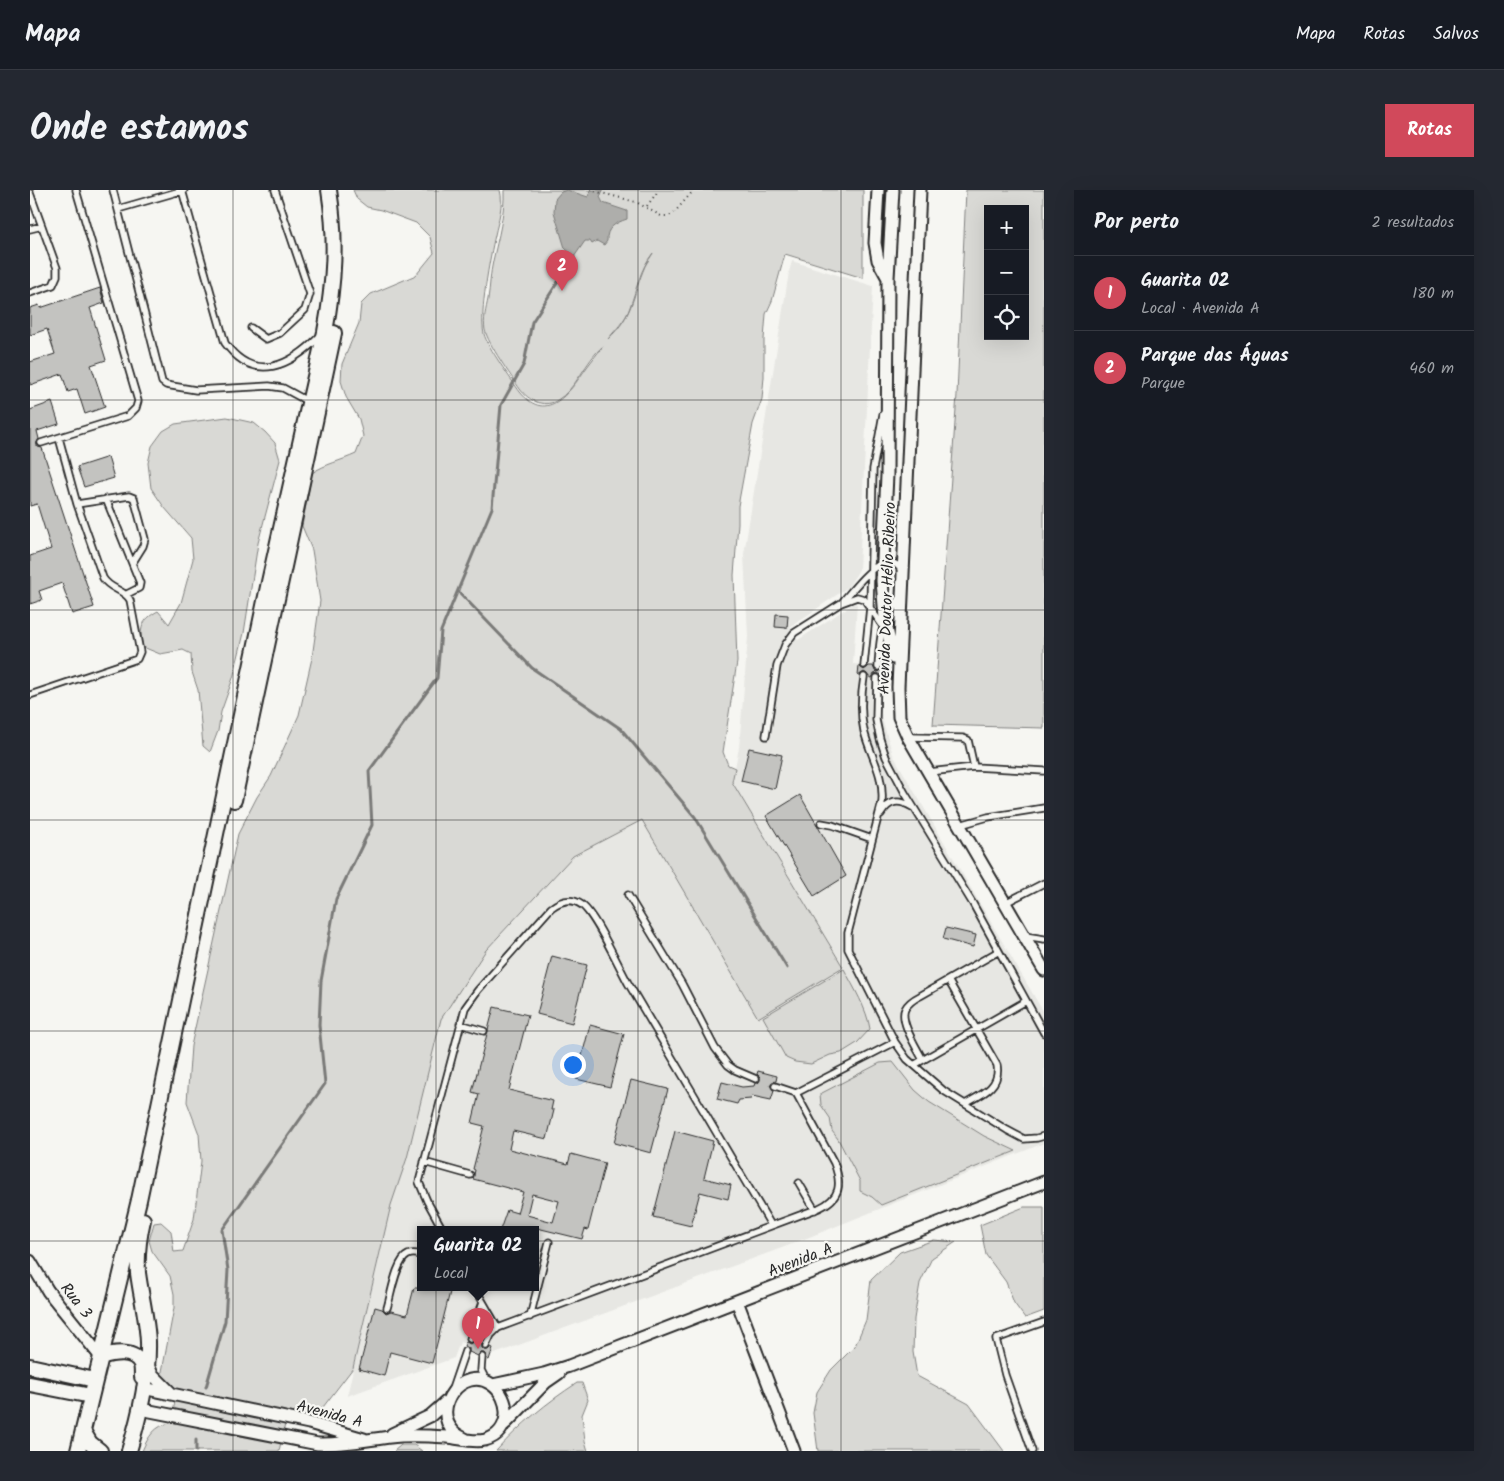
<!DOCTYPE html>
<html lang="pt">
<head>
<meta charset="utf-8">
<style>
  body { margin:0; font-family:Kalam,sans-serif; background:#242831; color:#f1f3f6 }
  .controls { position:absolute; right:15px; top:15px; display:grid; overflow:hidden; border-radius:0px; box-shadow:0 5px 20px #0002 }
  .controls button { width:45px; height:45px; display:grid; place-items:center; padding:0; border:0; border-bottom:1px solid #363941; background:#171b24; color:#f1f3f6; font:25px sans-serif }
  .you { position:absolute; left:542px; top:874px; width:18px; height:18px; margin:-12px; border:4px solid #fff; border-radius:50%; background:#1a73e8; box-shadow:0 0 0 8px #1a73e833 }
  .badge { display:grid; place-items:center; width:32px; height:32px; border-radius:50%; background:#d1495b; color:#fff; font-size:16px; font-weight:700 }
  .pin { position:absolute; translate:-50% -41px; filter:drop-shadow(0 1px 2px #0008) }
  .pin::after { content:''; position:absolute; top:26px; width:18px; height:15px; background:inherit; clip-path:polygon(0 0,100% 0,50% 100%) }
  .popup { position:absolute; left:387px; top:1036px; width:122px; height:65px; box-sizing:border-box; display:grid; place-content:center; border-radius:0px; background:#171b24; filter:drop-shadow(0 1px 4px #0005); font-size:16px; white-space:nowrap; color:#9ea1a6 }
  .popup b { font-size:19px; color:#f1f3f6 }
  .popup::after { content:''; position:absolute; left:50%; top:100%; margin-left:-10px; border:10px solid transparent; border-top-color:#171b24 }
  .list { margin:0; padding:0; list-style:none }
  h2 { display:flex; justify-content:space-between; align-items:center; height:65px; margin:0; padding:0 20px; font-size:21px }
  h2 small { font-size:16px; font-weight:400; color:#9ea1a6 }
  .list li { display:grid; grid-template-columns:32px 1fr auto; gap:15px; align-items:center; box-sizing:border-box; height:75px; padding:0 20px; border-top:1px solid #363941 }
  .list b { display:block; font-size:19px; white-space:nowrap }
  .list p { margin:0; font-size:16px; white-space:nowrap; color:#9ea1a6 }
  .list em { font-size:16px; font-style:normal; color:#9ea1a6 }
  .icon { flex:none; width:28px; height:28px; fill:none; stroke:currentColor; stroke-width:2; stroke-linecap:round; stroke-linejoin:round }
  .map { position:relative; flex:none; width:1014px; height:1261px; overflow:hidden; border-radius:0px }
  header { display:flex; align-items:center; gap:30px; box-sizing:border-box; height:70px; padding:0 25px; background:#171b24; border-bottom:1px solid #363941 }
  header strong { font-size:24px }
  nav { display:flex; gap:28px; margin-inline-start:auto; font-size:18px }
  .intro { display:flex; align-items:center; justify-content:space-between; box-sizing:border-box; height:120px; padding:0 30px }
  h1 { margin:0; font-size:35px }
  .button { padding:12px 22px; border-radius:0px; background:#d1495b; color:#fff; font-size:18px; font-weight:700 }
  main { display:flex; gap:30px; padding:0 30px }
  aside { flex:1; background:#171b24; border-radius:0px; box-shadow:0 5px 20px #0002 }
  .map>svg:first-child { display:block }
</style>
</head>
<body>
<header>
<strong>Mapa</strong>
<nav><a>Mapa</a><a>Rotas</a><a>Salvos</a></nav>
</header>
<div class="intro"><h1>Onde estamos</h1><a class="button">Rotas</a></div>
<main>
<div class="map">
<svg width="1014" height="1261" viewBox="0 0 1014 1261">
  <rect width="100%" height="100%" fill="#f6f6f2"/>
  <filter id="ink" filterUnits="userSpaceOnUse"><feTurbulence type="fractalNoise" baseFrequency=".02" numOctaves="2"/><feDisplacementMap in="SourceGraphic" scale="10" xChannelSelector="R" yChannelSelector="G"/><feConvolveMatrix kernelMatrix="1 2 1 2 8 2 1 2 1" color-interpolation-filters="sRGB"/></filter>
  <g filter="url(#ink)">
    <path fill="#e7e7e3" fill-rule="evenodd" d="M762 71 843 96 829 380 818 397 811 402 760 437 768 450 823 414H827L823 474 853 477 850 517 852 529 863 565 1014 823V953L757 1056 462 1165 430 1152 424 1168 317 1206 361 1015 377 968 411 829 456 760 543 666 612 629 728 828 732 644 702 592 709 558 718 447 714 364 759 82ZM390 1040H506V1098H390Z"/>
    <path fill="#d9d9d5" stroke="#828280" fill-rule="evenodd" d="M323 0H470C474 14 468 31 465 45 460 67 449 124 454 144 457 156 482 191 490 202 518 236 541 200 557 177 562 170 568 163 573 156 555 171 547 199 526 211 513 218 498 210 490 199 481 186 458 154 455 140 453 130 456 119 458 109 460 97 460 84 463 71 468 48 475 24 474 0H833V88L755 64 742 111 736 124 734 149V187L732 209 723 234 708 316V333L704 385 707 472 693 562 698 575 705 578 702 592 813 777 728 828 612 630 543 666 456 760 411 829 377 968 361 1015 323 1178 290 1221 255 1234 249 1261H112C118 1247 125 1235 141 1233L145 1211 137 1205 131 1187 144 1118V1104L140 1086 122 1061 119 1051 124 1033 131 1032 141 1041 144 1062 153 1061 164 1029 171 971 169 944 157 912 161 856 208 644 227 607 241 586 269 525 282 468 290 411 282 360 272 336 282 283C295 274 311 271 326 264L333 246 329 229 316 207 311 191 312 174 329 133 331 114 341 104 386 85 404 63 400 47 386 33 351 20 337 17 327 9ZM623 63C621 67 617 72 615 76 602 106 604 125 578 149 586 139 596 130 600 117 607 98 610 79 623 63Z
      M936 0H1014V538L903 535 927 205ZM958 19H995V146H958Z
      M197 227 224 233 235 242 245 253 250 270 228 353 214 443 203 488 191 522 188 541 180 562 173 556 168 500 162 482 161 464 153 460 130 464 113 457C109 439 111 430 128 421L139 434 151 413 163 369 161 348 134 317 121 298 118 273 122 256 133 241 145 234Z
      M814 779C824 798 837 819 840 839L827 853 811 863 800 865 781 874 765 872 756 868 733 827Z
      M863 872 885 900 899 912 954 946 986 961 851 1015 842 1007 830 1001V991L808 949 802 941 800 928 791 915 790 904 850 873Z
      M994 1017H1014V1121L995 1128 984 1113 976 1092 956 1065 950 1035Z
      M904 1050 926 1052 902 1068 890 1093 884 1129 883 1162 887 1186 939 1214 974 1261H788L783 1223 787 1202 801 1180 825 1156 836 1130 841 1090 870 1062Z
      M547 1193H552L558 1210 552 1225 555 1251 558 1261H466C491 1234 516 1213 547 1193Z
      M371 1255H384L392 1261H364Z"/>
    <path fill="#aeaeab" stroke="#7a7a78" d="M537 0 558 7 561 0H573L570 7 573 13 597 21V29C585 33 576 38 577 51L574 55 567 51 562 54 560 51H555L544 67 535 58 524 22 525 9 531 2Z"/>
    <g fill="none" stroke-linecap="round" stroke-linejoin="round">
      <path stroke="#7a7a78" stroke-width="3" d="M428 401 502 478 591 539 665 627 757 778
        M176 1197 195 1131 198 1080 192 1040 295 894 289 835 291 791 306 709 342 635 339 581 407 488 411 441 462 318 471 215 494 174 502 132 544 67
        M166 1250V1261"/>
    </g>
    <path fill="#c3c3c0" stroke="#2b2b2b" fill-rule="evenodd" d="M70 98 74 113 60 118 76 170 61 175 75 217 55 224 47 199 38 202 32 184 0 195V172L25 164 17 139 0 145V118L9 115 10 118Z
      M22 212 29 234 7 241 9 249 6 254 8 257 12 258 64 417 42 424 32 393 9 401 12 410 0 414V366L21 359 7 314 0 316V220Z
      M78 267 84 288 54 297 47 277Z
      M746 424 758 425 757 438 745 437Z
      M829 476 834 480 839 476H843L845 481 848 482 853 477 852 489 851 485 848 483 844 484 842 488 839 487 837 484 834 482 828 486Z
      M719 558 752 565 745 599 711 591Z
      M770 605 816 686 784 706 736 626Z
      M916 738 946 745 943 757 913 749Z
      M522 766 557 775 542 833 507 824Z
      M464 817 498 825 479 900 523 911 521 920H524L517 949 483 941 479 959 538 974 541 964 575 973 558 1040 555 1039 552 1049 507 1038V1040H470L477 1020 487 1023 493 1002 443 989 445 980 443 979 454 936 442 933 449 904 442 902ZM502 1004 529 1011 523 1032 497 1025Z
      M560 835 594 844 580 897 546 889Z
      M728 881 747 886 746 891 742 892 740 895 744 901 741 910 722 906 721 909 709 910 707 914 687 909 692 892 712 897 724 896 725 893H728L730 890V887L727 884Z
      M601 890 638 899 621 963 584 953Z
      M645 941 683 951 674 988 701 995 698 1009 670 1002 661 1036 623 1027Z
      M384 1098H421L402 1173 360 1162 354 1186 329 1179 345 1117 352 1119 356 1123 361 1121 377 1125Z
      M444 1151 452 1154V1158L455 1160H458L461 1157 463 1158 459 1170 457 1169 454 1163H450L448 1166 439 1162V1158L434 1156 436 1152 440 1154Z"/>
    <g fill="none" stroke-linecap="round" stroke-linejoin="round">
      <defs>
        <path id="service" d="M83 0 132 192 136 195 166 200 239 196 253 198 279 212
          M152 0 195 153C225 195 262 175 291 145
          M0 3 27 78V86L23 95 0 103
          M88 19 154 0
          M0 39 12 36
          M221 138 236 149 250 143 275 120 280 104 245 0
          M11 253 98 226 106 218 108 211 46 0
          M76 309 110 393 109 398 97 404
          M47 314 99 306 104 308 115 349 113 356 103 372
          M813 411C824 399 855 354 871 380
          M834 475 840 417 843 279 853 224
          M848 477C850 445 850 433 871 407
          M834 487C831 505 830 523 834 541 841 568 854 583 852 612L818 743V759L865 852 877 869 914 901 977 940 994 949 1007 948 1014 946
          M847 488 846 530 850 549 856 567 875 603 943 714 1014 843
          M0 505 107 469 110 462 100 410C94 399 80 400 73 388L47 314 29 248
          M736 546 747 476 755 455 764 443 811 413 827 407 834 409 852 435
          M878 547 933 548 938 550 944 577
          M899 582 944 577 1014 581
          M851 624C859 610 869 609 882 617
          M791 633 802 635 842 649
          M930 635 958 627 1014 618
          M598 705 652 794 685 858 698 875 705 880 726 889
          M975 713 1014 693
          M995 746 1014 749
          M918 790 967 875C971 897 951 905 935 914
          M430 834 454 841
          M893 870C887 858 869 831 875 819 878 813 884 809 890 806L969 761
          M884 875 996 811
          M745 896 766 903
          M394 972 440 985
          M769 993 785 1020
          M413 1040 397 1011 389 992 435 818 448 800 521 718C530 711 541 707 552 715 566 726 588 775 598 793 645 874 694 954 741 1035
          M445 1098 468 1138
          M357 1118C361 1106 366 1070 378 1065 382 1063 387 1064 390 1065
          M500 1127 519 1052
          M440 1149 453 1112
          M456 1156 461 1145 468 1138 789 1018C811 1008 812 994 804 973L766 903 865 852
          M452 1167 451 1180 456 1190
          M422 1199 435 1161
          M1002 1261 975 1185 966 1149 1014 1132"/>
        <path id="minor" d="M848 0 845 53 848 70 858 88
          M863 0 858 88 857 285 852 391 855 428 863 468
          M890 0 868 497 869 527 878 547 1014 780
          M0 1071 18 1101 71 1167
          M707 1111 764 1261
          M117 1173 122 1184 141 1203
          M463 1195 514 1184 539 1176 1014 992
          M113 1198 279 1233 334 1249
          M110 1219 288 1254C317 1255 343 1248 371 1246 386 1245 402 1246 417 1247 430 1248 442 1253 455 1250 482 1243 482 1208 461 1194 433 1175 400 1218 424 1242 427 1245 433 1248 437 1250
          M476 1233 516 1192 529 1183
          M362 1244 400 1226 416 1212"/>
        <path id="tertiary" d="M204 610 304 143
          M71 1167C83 1163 104 1159 111 1174 112 1178 112 1183 112 1187
          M0 1176 65 1190
          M0 1194 61 1206
          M53 1241 60 1253 70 1261
          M48 1261 109 1010 239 392 295 142C304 93 307 50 299 0
          M99 1261C109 1228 119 1187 118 1152 117 1129 111 1106 108 1083 107 1066 109 1047 113 1030"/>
      </defs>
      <use href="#service" stroke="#2b2b2b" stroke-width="9"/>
      <use href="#minor" stroke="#2b2b2b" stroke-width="15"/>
      <use href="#tertiary" stroke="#2b2b2b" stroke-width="18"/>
      <path stroke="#2b2b2b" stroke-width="2" stroke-dasharray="1 4" stroke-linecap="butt" d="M560 0 606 12 631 26H638L643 24 664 0
        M617 16 629 0"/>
      <use href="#service" stroke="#f6f6f2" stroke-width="5.5"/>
      <use href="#minor" stroke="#f6f6f2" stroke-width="11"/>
      <use href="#tertiary" stroke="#f6f6f2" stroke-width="14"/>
    </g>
  </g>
  <path fill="none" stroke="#2b2b2b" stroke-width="1" stroke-opacity="0.55" d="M203 0V1261M406 0V1261M608 0V1261M811 0V1261M0 210H1014M0 420H1014M0 630H1014M0 841H1014M0 1051H1014"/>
  <g text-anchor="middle" stroke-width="4.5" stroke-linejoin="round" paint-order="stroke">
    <g font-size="16" fill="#2b2b2b" stroke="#f6f6f2">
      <text transform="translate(856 408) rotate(-88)" y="6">Avenida Doutor Hélio Ribeiro</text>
      <text transform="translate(770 1069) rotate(-21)" y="6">Avenida A</text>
      <text transform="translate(47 1110) rotate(52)" y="6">Rua 3</text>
      <text transform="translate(300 1223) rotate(15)" y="6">Avenida A</text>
    </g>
  </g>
</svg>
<div class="controls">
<button>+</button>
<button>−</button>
<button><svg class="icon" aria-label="locate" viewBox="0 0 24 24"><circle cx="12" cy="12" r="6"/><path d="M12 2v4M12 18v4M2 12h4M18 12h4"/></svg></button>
</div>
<div class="you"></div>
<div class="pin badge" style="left:448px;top:1159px">1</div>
<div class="popup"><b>Guarita 02</b>Local</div>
<div class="pin badge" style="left:532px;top:101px">2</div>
</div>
<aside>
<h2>Por perto<small>2 resultados</small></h2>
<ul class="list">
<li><span class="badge">1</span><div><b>Guarita 02</b><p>Local · Avenida A</p></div><em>180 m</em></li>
<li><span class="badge">2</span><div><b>Parque das Águas</b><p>Parque</p></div><em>460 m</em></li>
</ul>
</aside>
</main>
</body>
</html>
